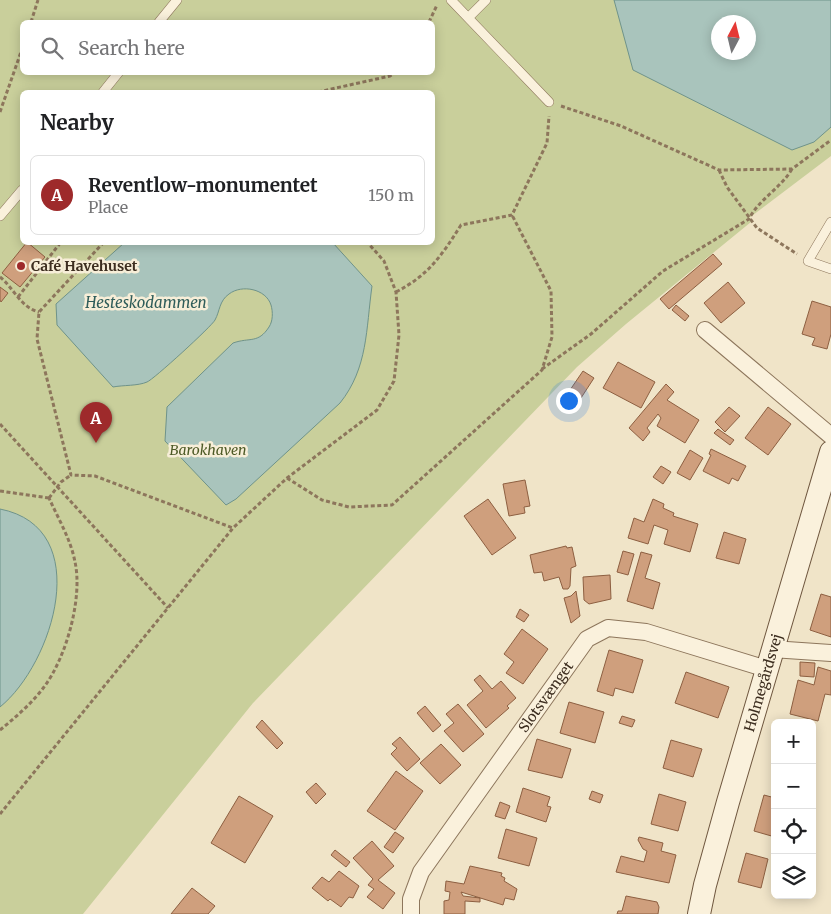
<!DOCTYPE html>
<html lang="en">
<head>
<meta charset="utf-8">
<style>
  body { margin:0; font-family:Merriweather,serif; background:#f2f2f2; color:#202124 }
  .controls { position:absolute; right:15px; bottom:15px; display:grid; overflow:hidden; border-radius:8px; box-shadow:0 2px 12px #0003 }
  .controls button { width:45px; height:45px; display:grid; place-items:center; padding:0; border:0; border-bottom:1px solid #e0e0e0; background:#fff; color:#202124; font:25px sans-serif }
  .compass { position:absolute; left:711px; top:15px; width:45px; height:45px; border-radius:50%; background:#fff; box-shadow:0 2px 12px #0003; rotate:7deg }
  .you { position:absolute; left:568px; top:400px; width:18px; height:18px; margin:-12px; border:4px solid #fff; border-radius:50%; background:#1a73e8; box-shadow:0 0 0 8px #1a73e833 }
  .badge { display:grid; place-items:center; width:32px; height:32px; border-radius:50%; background:#9e2a2b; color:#fff; font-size:16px; font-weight:700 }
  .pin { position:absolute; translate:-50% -41px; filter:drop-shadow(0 1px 2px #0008) }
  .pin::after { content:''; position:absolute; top:26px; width:18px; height:15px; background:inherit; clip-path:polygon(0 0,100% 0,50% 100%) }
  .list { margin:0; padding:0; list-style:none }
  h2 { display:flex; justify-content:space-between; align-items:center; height:65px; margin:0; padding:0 20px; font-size:21px }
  h2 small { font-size:16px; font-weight:400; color:#757577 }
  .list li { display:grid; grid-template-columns:32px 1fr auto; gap:15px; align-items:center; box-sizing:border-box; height:80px; margin:0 10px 10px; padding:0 10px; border:1px solid #e0e0e0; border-radius:8px }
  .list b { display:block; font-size:19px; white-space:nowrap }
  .list p { margin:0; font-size:16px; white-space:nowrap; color:#757577 }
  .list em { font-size:16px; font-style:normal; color:#757577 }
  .icon { flex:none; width:28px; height:28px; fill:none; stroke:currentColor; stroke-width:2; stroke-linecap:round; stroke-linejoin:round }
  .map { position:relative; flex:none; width:831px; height:914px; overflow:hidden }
  .search { position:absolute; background:#fff; box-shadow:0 2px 12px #0003; left:20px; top:20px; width:415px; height:55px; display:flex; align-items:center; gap:12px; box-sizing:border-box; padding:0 18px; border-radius:8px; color:#757577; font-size:19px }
  .panel { position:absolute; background:#fff; box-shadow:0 2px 12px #0003; left:20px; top:90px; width:415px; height:155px; border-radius:8px }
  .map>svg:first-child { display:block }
</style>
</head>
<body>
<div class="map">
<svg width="831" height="914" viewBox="0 0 831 914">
  <rect width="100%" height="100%" fill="#f0e4c8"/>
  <path fill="#c9cf9b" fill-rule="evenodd" d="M0 0H831V156L749 218 751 222 626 324 577 367 253 703 83 914H0ZM22 22H432V72H22ZM718 22H748V52H718ZM22 92H432V242H22Z"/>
  <path fill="#a9c4bc" stroke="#6f938a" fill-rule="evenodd" d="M614 0H831V127L814 142 792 150 633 70ZM718 22H748V52H718Z
    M124 243H333L372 286C366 329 368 368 340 403L236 499 226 505 165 441 167 407 233 343C250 337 258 344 269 327 273 321 273 312 271 305 266 289 242 284 229 294 219 301 220 311 215 320 212 326 153 380 147 382 138 386 123 385 113 387L57 325 56 304Z
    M0 509C96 528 53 664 0 707Z"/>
  <path fill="#cf9f7d" stroke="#8d5f41" d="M27 242 45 257 20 287 2 273Z
    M713 254 722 264 669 309 660 299Z
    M728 282 745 303 721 323 704 303Z
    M0 287 8 293 1 302 0 300Z
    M812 301 831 307V334L827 349 812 345 815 338 802 334Z
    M676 305 689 316 685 321 672 310Z
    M618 362 655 382 641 408 603 388Z
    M583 371 594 378 581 398 570 390Z
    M666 384 674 392 667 400 699 420 685 443 657 426 661 418 658 414 647 428 650 432 643 441 629 428Z
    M729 407 740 416 725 432 715 422Z
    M768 407 791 424 768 455 745 438Z
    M718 429 734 440 730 445 714 433Z
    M711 449 746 466 738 481 732 478 729 484 703 471 711 455 709 454Z
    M690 450 703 458 690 480 677 473Z
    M661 466 671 472 663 484 653 477Z
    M525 480 530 506 524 507 525 513 509 516 503 484Z
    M488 499 516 538 492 555 464 516Z
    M653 499 664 504 663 508 674 513 673 516 698 524 690 552 664 544 668 530 654 525 648 544 628 538 634 518 644 522Z
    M724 532 746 539 739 564 716 558Z
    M566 546 567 548 572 547 576 566 571 568 570 586 568 589H563L559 577 544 581 542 572 534 573 530 555Z
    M623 551 634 554 628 575 617 572Z
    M641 552 652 555 645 578 660 583 653 609 627 601Z
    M610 575 611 599 589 604 584 600 583 577Z
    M576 591 580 616 571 623 564 598 571 596Z
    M821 594 831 597V637L810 630Z
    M520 609 529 615 524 622 516 617Z
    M522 629 548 649 523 684 506 673 514 662 504 654Z
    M609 650 643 660 633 693 615 688 613 696 597 691Z
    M800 662 815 663 814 677 800 676Z
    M818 667 831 671V695L825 694 818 721 790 714 798 680 814 685Z
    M686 672 729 687 718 718 675 703Z
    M480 675 492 689 501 681 516 698 507 706 509 708 486 728 467 705 483 691 474 680Z
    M569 702 604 712 595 743 560 733Z
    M458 704 484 734 463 752 444 731 454 723 446 714Z
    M425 706 441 725 433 732 417 713Z
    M622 716 635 720 632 727 619 723Z
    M262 720 283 743 277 749 256 727Z
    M400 737 420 759 407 771 391 754 397 748 392 744Z
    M537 739 571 749 562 778 528 770Z
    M671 740 702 749 693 777 663 768Z
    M441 744 461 765 440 784 420 763Z
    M396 771 423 791 395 830 367 811Z
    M316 783 326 794 316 804 306 792Z
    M523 788 550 797 547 806 551 807 546 822 516 812Z
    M592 791 603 795 600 803 589 799Z
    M659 794 686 802 678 831 651 824Z
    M764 795 775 798V837L754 831Z
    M239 796 273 816 245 863 211 843Z
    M500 802 510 806 505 819 495 816Z
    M506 829 537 838 529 866 498 858Z
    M395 832 404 838 393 853 384 847Z
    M639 837 663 843 661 851 676 855 669 883 616 872 621 856 644 862 647 851 643 849 638 840Z
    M372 841 394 866 378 880 395 893 383 909 367 897 374 889 368 885 373 879 353 858Z
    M335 850 350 862 346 867 331 855Z
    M746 853 768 859 761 888 738 882Z
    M470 866 502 873 501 876 505 878 504 881 517 889 514 900 505 898 503 905 461 892 463 896 480 898V902L465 901V914H444V901L449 900 450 892 445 891 446 881 464 884Z
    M339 871 359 886 353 898 349 897 341 907 330 899 328 901 312 888 322 877 329 882Z
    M192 888 215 906 208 914H171Z
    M626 896 657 902 659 907 658 914H617L618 911H622Z"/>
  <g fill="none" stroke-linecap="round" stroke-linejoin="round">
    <defs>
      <path id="lane" d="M451 0 549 102
        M469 17 486 0
        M159 22 177 0
        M103 92 119 72
        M0 216 22 190
        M831 222 808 261 831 269"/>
      <g id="street">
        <path d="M705 330 831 436"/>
        <path d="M772 649 831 653"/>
        <path id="s1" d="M411 914V899L421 872 587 639 608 628 646 632 767 669"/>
      </g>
      <g id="secondary">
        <path id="s2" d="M699 914 705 885 728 802 831 452"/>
      </g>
    </defs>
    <use href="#lane" stroke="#8d765c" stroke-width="10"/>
    <use href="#street" stroke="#8d765c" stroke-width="18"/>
    <use href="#secondary" stroke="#6f573f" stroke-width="24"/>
    <path stroke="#8d765c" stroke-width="3" stroke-dasharray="4 2.5" stroke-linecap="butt" d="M31 22 38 0
      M429 22 437 5
      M318 92 390 76 396 72
      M561 106 621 126 719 170 792 169 831 140
      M0 112 22 49
      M719 170 727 187 757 228 797 254
      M104 242 39 312 37 339 71 475 95 476 233 528
      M0 277C13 287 21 308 39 312
      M396 292C429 275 442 255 461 225L512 215 547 143 549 116
      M18 297 61 242
      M542 369 591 334 663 271 749 219C759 199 781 188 792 169
      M0 424 168 608
      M287 478 322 500 349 507 392 505 542 370 552 337 551 291 512 215
      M0 491 49 498
      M49 498 61 482 71 475
      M0 730C16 717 32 703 44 687 66 658 83 598 75 562 71 540 58 518 49 498
      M0 814 233 528 287 478 377 410 394 381 399 335 396 292 384 261 367 242"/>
    <use href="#lane" stroke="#faf1dc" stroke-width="9"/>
    <use href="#street" stroke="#faf1dc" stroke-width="16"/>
    <use href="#secondary" stroke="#faf1dc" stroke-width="22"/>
  </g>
  <circle fill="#9e2a2b" stroke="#f7eed8" stroke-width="2" cx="21" cy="266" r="5"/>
  <g text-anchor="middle" stroke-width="5" stroke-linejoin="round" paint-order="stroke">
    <g font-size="14" font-weight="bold" fill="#3d2e20" stroke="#f7eed8" text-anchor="start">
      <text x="31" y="271">Café Havehuset</text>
    </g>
    <g font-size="14" font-style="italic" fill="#4d5a26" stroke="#f7eed8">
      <text x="208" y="455">Barokhaven</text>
    </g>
    <g font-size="14" fill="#3d2e20" stroke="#f7eed8">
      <text dy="5" stroke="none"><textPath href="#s2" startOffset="240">Holmegårdsvej</textPath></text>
      <text dy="5" stroke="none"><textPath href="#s1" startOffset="259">Slotsvænget</textPath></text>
    </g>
    <g font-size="15" font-style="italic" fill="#2f5d5a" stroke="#f7eed8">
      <text x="146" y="308">Hesteskodammen</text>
    </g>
  </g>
</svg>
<div class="controls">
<button>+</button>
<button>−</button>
<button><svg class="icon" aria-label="locate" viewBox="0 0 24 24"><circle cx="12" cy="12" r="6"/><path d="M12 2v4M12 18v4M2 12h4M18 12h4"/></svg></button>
<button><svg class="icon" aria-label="layers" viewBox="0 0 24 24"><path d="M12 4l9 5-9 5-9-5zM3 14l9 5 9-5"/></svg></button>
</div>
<svg class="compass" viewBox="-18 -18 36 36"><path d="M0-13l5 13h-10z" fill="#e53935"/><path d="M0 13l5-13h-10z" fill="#757577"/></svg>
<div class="you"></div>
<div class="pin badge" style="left:96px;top:443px">A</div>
<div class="search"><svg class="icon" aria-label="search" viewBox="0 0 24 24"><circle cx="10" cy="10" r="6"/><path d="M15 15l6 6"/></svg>Search here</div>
<section class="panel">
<h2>Nearby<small></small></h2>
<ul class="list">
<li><span class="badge">A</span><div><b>Reventlow-monumentet</b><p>Place</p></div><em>150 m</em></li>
</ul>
</section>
</div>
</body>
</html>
